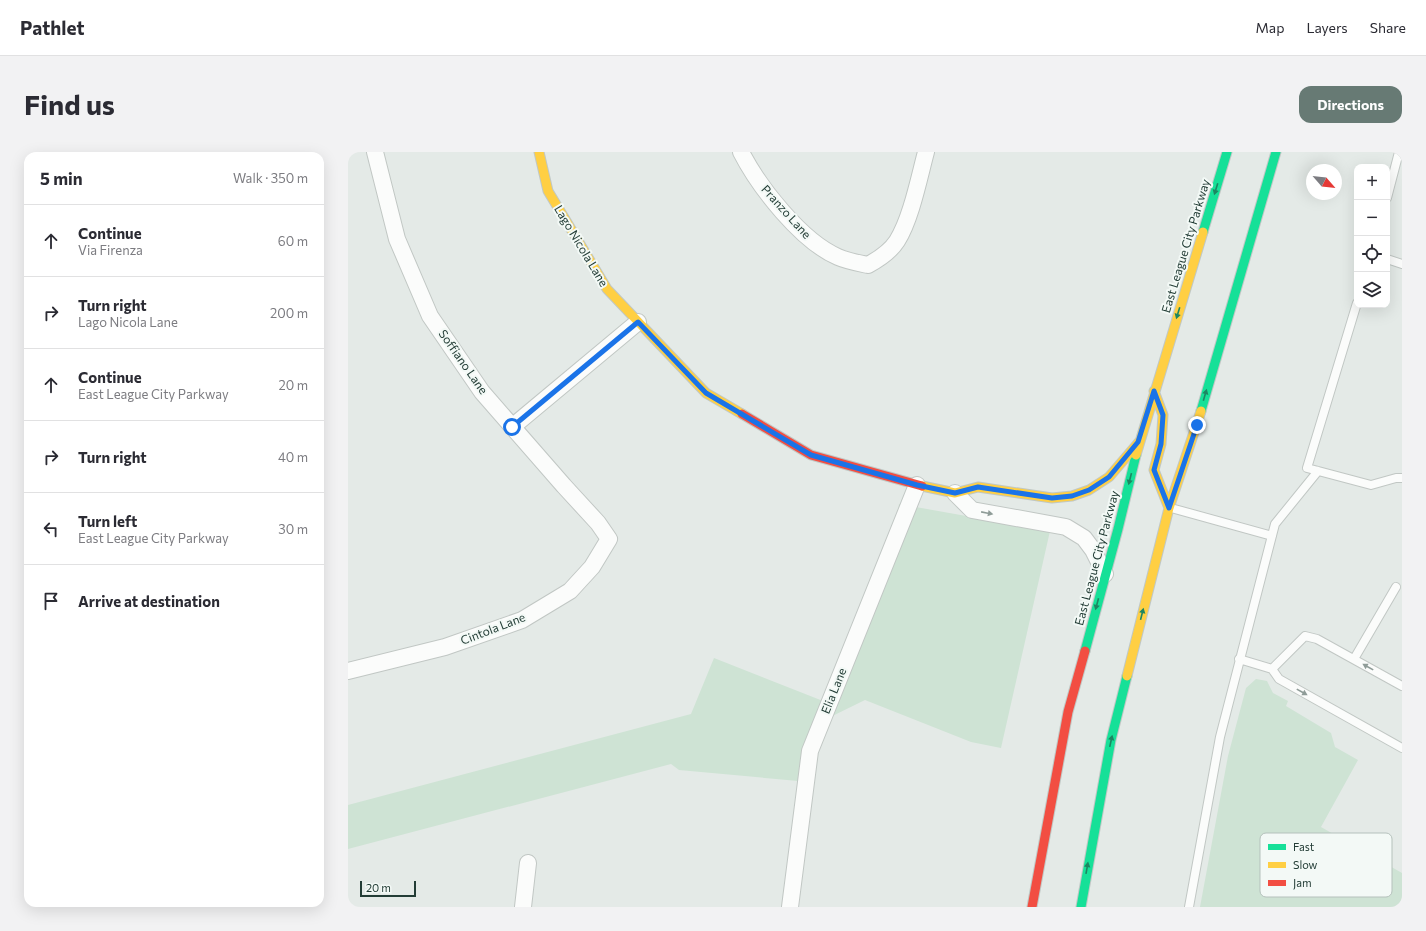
<!DOCTYPE html>
<html lang="en">
<head>
<meta charset="utf-8">
<style>
  body { margin:0; font-family:Commissioner,sans-serif; background:#f2f2f3; color:#2b2b33 }
  .controls { position:absolute; right:12px; top:12px; display:grid; overflow:hidden; border-radius:8px; box-shadow:0 4px 16px #0002 }
  .controls button { width:36px; height:36px; display:grid; place-items:center; padding:0; border:0; border-bottom:1px solid #e1e1e2; background:#fff; color:#2b2b33; font:20px sans-serif }
  .compass { position:absolute; left:958px; top:12px; width:36px; height:36px; border-radius:50%; background:#fff; box-shadow:0 4px 16px #0002; rotate:118deg }
  .scale { position:absolute; left:12px; bottom:10px; width:56px; box-sizing:border-box; padding-left:4px; border:2px solid #233d36; border-top:0; font-size:11px; line-height:14px; white-space:nowrap; color:#233d36; -webkit-text-stroke:3px #f3f9f6; paint-order:stroke }
  .stop { position:absolute; width:12px; height:12px; margin:-9px; border:3px solid #1a73e8; border-radius:50%; background:#fff }
  .stop.end { background:#1a73e8; border-color:#fff; box-shadow:0 1px 4px #0008 }
  .list { margin:0; padding:0; list-style:none }
  h2 { display:flex; justify-content:space-between; align-items:center; height:52px; margin:0; padding:0 16px; font-size:17px }
  h2 small { font-size:13px; font-weight:400; color:#7c7c81 }
  .list li { display:grid; grid-template-columns:26px 1fr auto; gap:12px; align-items:center; box-sizing:border-box; height:72px; padding:0 16px; border-top:1px solid #e1e1e2 }
  .list b { display:block; font-size:15px; white-space:nowrap }
  .list p { margin:0; font-size:13px; white-space:nowrap; color:#7c7c81 }
  .list em { font-size:13px; font-style:normal; color:#7c7c81 }
  .icon { flex:none; width:22px; height:22px; fill:none; stroke:currentColor; stroke-width:2; stroke-linecap:round; stroke-linejoin:round }
  .map { position:relative; flex:none; width:1054px; height:755px; overflow:hidden; border-radius:12px }
  header { display:flex; align-items:center; gap:24px; box-sizing:border-box; height:56px; padding:0 20px; background:#fff; border-bottom:1px solid #e1e1e2 }
  header strong { font-size:19px }
  nav { display:flex; gap:22px; margin-inline-start:auto; font-size:14px }
  .intro { display:flex; align-items:center; justify-content:space-between; box-sizing:border-box; height:96px; padding:0 24px }
  h1 { margin:0; font-size:28px }
  .button { padding:10px 18px; border-radius:12px; background:#677a74; color:#fff; font-size:14px; font-weight:700 }
  main { display:flex; gap:24px; padding:0 24px }
  aside { flex:1; background:#fff; border-radius:12px; box-shadow:0 4px 16px #0002 }
  .map>svg:first-child { display:block }
</style>
</head>
<body>
<header>
<strong>Pathlet</strong>
<nav><a>Map</a><a>Layers</a><a>Share</a></nav>
</header>
<div class="intro"><h1>Find us</h1><a class="button">Directions</a></div>
<main>
<aside>
<h2>5 min<small>Walk · 350 m</small></h2>
<ul class="list">
<li><svg class="icon" aria-label="ahead" viewBox="0 0 24 24"><path d="M12 20V5M6 11l6-6 6 6"/></svg><div><b>Continue</b><p>Via Firenza</p></div><em>60 m</em></li>
<li><svg class="icon" aria-label="right" viewBox="0 0 24 24"><path d="M7 20v-9h11M14 6l5 5-5 5"/></svg><div><b>Turn right</b><p>Lago Nicola Lane</p></div><em>200 m</em></li>
<li><svg class="icon" aria-label="ahead" viewBox="0 0 24 24"><path d="M12 20V5M6 11l6-6 6 6"/></svg><div><b>Continue</b><p>East League City Parkway</p></div><em>20 m</em></li>
<li><svg class="icon" aria-label="right" viewBox="0 0 24 24"><path d="M7 20v-9h11M14 6l5 5-5 5"/></svg><div><b>Turn right</b></div><em>40 m</em></li>
<li><svg class="icon" aria-label="left" viewBox="0 0 24 24"><path d="M17 20v-9H6M10 6l-5 5 5 5"/></svg><div><b>Turn left</b><p>East League City Parkway</p></div><em>30 m</em></li>
<li><svg class="icon" aria-label="arrive" viewBox="0 0 24 24"><path d="M6 21V4h12l-3 4 3 4H6"/></svg><div><b>Arrive at destination</b></div></li>
</ul>
</aside>
<div class="map">
<svg width="1054" height="755" viewBox="0 0 1054 755">
  <rect width="100%" height="100%" fill="#e4eae7"/>
  <path fill="#cee3d4" d="M551 352 702 379 653 596 623 590 517 548 466 573 454 607 450 629 331 618 323 612 0 697V653L343 562 366 506 475 549 549 367Z
    M908 527 919 529 925 541 940 549 938 554 983 581 987 595 1010 608 973 675 1054 721V755H852L880 604 898 536Z"/>
  <g fill="none" stroke-linecap="round" stroke-linejoin="round">
    <defs>
      <path id="lane" d="M1039 46 1051 0
        M1039 107 1054 112
        M1009 151 959 316 1023 333 1048 326H1054
        M823 356 924 384
        M891 507 924 517 931 527 1054 596
        M1006 507 1048 435
        M924 517 957 484 969 487 1054 534
        M841 755 872 585 927 372 970 319"/>
      <path id="street" d="M393 0C411 35 453 89 490 105 499 109 510 111 520 113 531 107 542 100 549 89 563 67 571 26 578 0
        M164 275 290 170
        M607 341 624 358 718 375 736 386 745 398 757 422
        M0 519 97 495 174 468 222 439 244 415 261 387 250 371 216 334 134 240 82 164 49 87 27 0
        M175 755 180 711
        M442 755 462 599 569 333"/>
      <path id="fast" d="M855 80 879 0
        M853 259 928 0
        M737 499 770 377 788 303
        M733 755 763 588 779 524"/>
      <path id="slow" d="M191 0 200 39 259 137 358 241 394 262
        M806 239 815 263 813 292 806 318 821 356
        M788 303 855 80
        M574 334 607 341 630 335 704 346 724 344 741 338 761 325 791 290
        M779 524 821 356 853 259"/>
      <path id="jam" d="M394 262 463 303 574 334
        M684 755 720 560 737 499"/>
    </defs>
    <use href="#lane" stroke="#c1c7c4" stroke-width="10"/>
    <use href="#street" stroke="#c1c7c4" stroke-width="18"/>
    <use href="#fast" stroke="#c0c8c5" stroke-width="11"/>
    <use href="#slow" stroke="#c0c8c5" stroke-width="11"/>
    <use href="#jam" stroke="#c0c8c5" stroke-width="11"/>
    <use href="#lane" stroke="#fbfcfb" stroke-width="8"/>
    <use href="#street" stroke="#fbfcfb" stroke-width="16"/>
    <use href="#fast" stroke="#16e098" stroke-width="9"/>
    <use href="#slow" stroke="#ffcf43" stroke-width="9"/>
    <use href="#jam" stroke="#f24e42" stroke-width="9"/>
  </g>
  <defs><path id="oneway-solid" d="M-6-.8H1V-3.2L6.5 0L1 3.2V.8H-6Z"/></defs>
  <g fill="#1d8662">
    <use href="#oneway-solid" transform="translate(868 37) rotate(107)"/>
    <use href="#oneway-solid" transform="translate(830 161) rotate(107)"/>
    <use href="#oneway-solid" transform="translate(857 243) rotate(-74)"/>
    <use href="#oneway-solid" transform="translate(782 327) rotate(104)"/>
    <use href="#oneway-solid" transform="translate(749 452) rotate(105)"/>
    <use href="#oneway-solid" transform="translate(794 462) rotate(-76)"/>
    <use href="#oneway-solid" transform="translate(763 589) rotate(-78)"/>
    <use href="#oneway-solid" transform="translate(739 716) rotate(-80)"/>
  </g>
  <g fill="#8f9c98">
    <use href="#oneway-solid" transform="translate(639 361) rotate(11)"/>
    <use href="#oneway-solid" transform="translate(1020 515) rotate(-151)"/>
    <use href="#oneway-solid" transform="translate(954 540) rotate(29)"/>
  </g>
  <g fill="none" stroke-linecap="round" stroke-linejoin="round">
    <path stroke="#1a73e8" stroke-width="5" d="M164 275 290 170 358 241 463 303 569 333 607 341 630 335 704 346 724 344 741 338 761 325 790 290 806 239 815 263 813 292 806 318 821 356 849 273"/>
  </g>
  <g text-anchor="middle" stroke-width="4" stroke-linejoin="round" paint-order="stroke">
    <g font-size="12" fill="#233d36" stroke="#f3f9f6">
      <text transform="translate(438 60) rotate(48)" y="4">Pranzo Lane</text>
      <text transform="translate(233 94) rotate(59)" y="4">Lago Nicola Lane</text>
      <text transform="translate(838 94) rotate(-73)" y="4">East League City Parkway</text>
      <text transform="translate(115 210) rotate(55)" y="4">Soffiano Lane</text>
      <text transform="translate(749 406) rotate(-75)" y="4">East League City Parkway</text>
      <text transform="translate(145 477) rotate(-21)" y="4">Cintola Lane</text>
      <text transform="translate(486 539) rotate(-68)" y="4">Elia Lane</text>
    </g>
  </g>
  <rect x="912" y="681" width="132" height="64" rx="6" fill="#f3f9f6" stroke="#b5c1bc" stroke-width="1"/>
  <rect x="920" y="692" width="18" height="6" fill="#16e098"/>
  <rect x="920" y="710" width="18" height="6" fill="#ffcf43"/>
  <rect x="920" y="728" width="18" height="6" fill="#f24e42"/>
  <g font-size="11" fill="#233d36">
    <text x="945" y="699">Fast</text>
    <text x="945" y="717">Slow</text>
    <text x="945" y="735">Jam</text>
  </g>
</svg>
<div class="controls">
<button>+</button>
<button>−</button>
<button><svg class="icon" aria-label="locate" viewBox="0 0 24 24"><circle cx="12" cy="12" r="6"/><path d="M12 2v4M12 18v4M2 12h4M18 12h4"/></svg></button>
<button><svg class="icon" aria-label="layers" viewBox="0 0 24 24"><path d="M12 4l9 5-9 5-9-5zM3 14l9 5 9-5"/></svg></button>
</div>
<svg class="compass" viewBox="-18 -18 36 36"><path d="M0-13l5 13h-10z" fill="#e53935"/><path d="M0 13l5-13h-10z" fill="#7c7c81"/></svg>
<div class="scale">20 m</div>
<div class="stop" style="left:164px;top:275px"></div>
<div class="stop end" style="left:849px;top:273px"></div>
</div>
</main>
</body>
</html>
